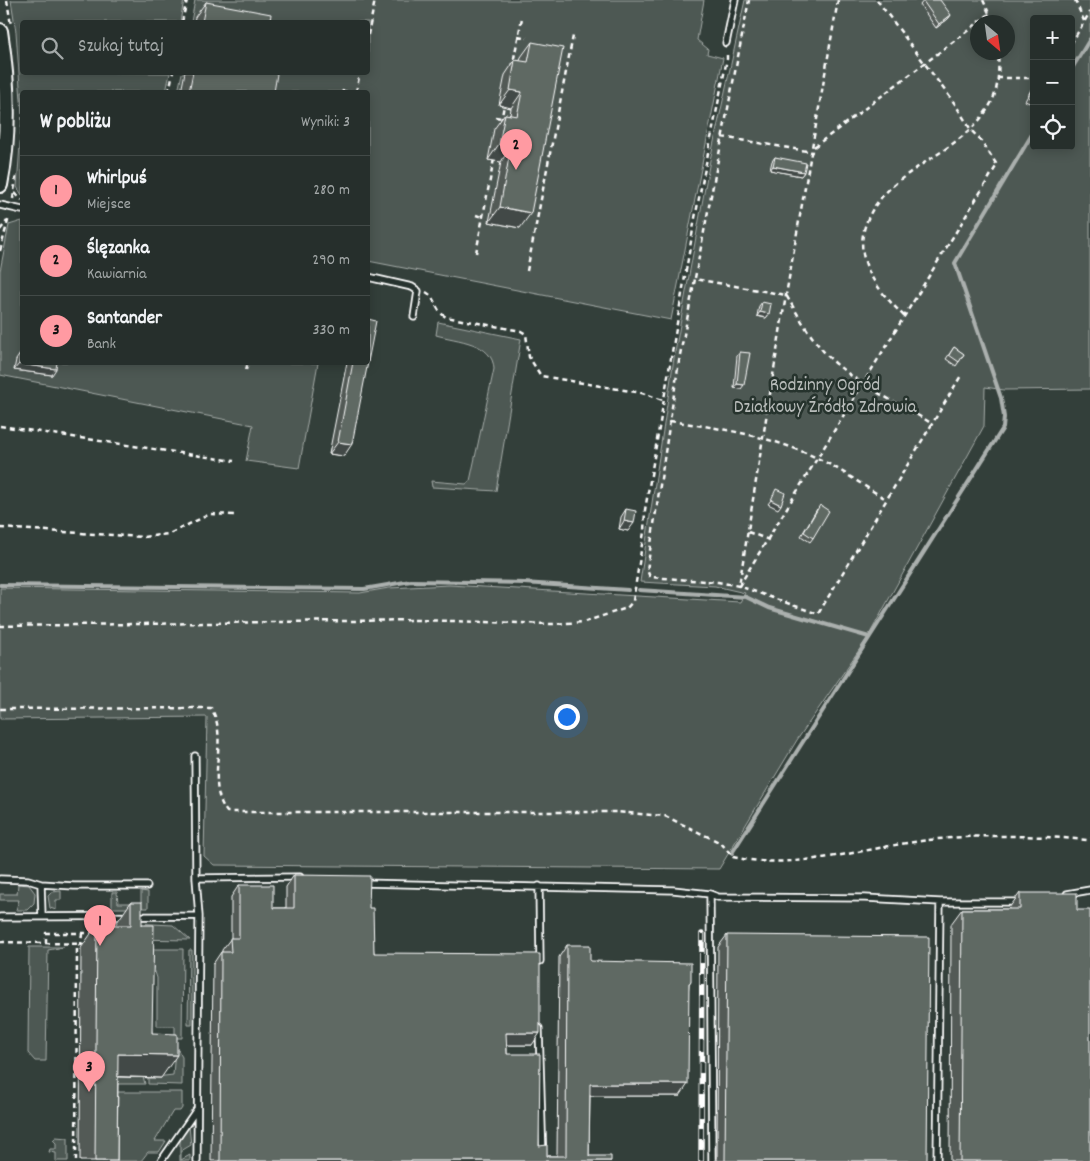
<!DOCTYPE html>
<html lang="pl">
<head>
<meta charset="utf-8">
<style>
  body { margin:0; font-family:Dekko,sans-serif; background:#2e3734; color:#f1f3f6 }
  .controls { position:absolute; right:15px; top:15px; display:grid; overflow:hidden; border-radius:5px; box-shadow:0 2px 12px #0003 }
  .controls button { width:45px; height:45px; display:grid; place-items:center; padding:0; border:0; border-bottom:1px solid #424a48; background:#262f2c; color:#f1f3f6; font:25px sans-serif }
  .compass { position:absolute; left:970px; top:15px; width:45px; height:45px; border-radius:50%; background:#262f2c; box-shadow:0 2px 12px #0003; rotate:151deg }
  .you { position:absolute; left:566px; top:716px; width:18px; height:18px; margin:-12px; border:4px solid #fff; border-radius:50%; background:#1a73e8; box-shadow:0 0 0 8px #1a73e833 }
  .badge { display:grid; place-items:center; width:32px; height:32px; border-radius:50%; background:#ff9aa2; color:#111; font-size:16px; font-weight:700 }
  .pin { position:absolute; translate:-50% -41px; filter:drop-shadow(0 1px 2px #0008) }
  .pin::after { content:''; position:absolute; top:26px; width:18px; height:15px; background:inherit; clip-path:polygon(0 0,100% 0,50% 100%) }
  .list { margin:0; padding:0; list-style:none }
  h2 { display:flex; justify-content:space-between; align-items:center; height:65px; margin:0; padding:0 20px; font-size:21px }
  h2 small { font-size:16px; font-weight:400; color:#a4a9a9 }
  .list li { display:grid; grid-template-columns:32px 1fr auto; gap:15px; align-items:center; box-sizing:border-box; height:70px; padding:0 20px; border-top:1px solid #424a48 }
  .list b { display:block; font-size:19px; white-space:nowrap }
  .list p { margin:0; font-size:16px; white-space:nowrap; color:#a4a9a9 }
  .list em { font-size:16px; font-style:normal; color:#a4a9a9 }
  .icon { flex:none; width:28px; height:28px; fill:none; stroke:currentColor; stroke-width:2; stroke-linecap:round; stroke-linejoin:round }
  .map { position:relative; flex:none; width:1090px; height:1161px; overflow:hidden }
  .search { position:absolute; background:#262f2c; box-shadow:0 2px 12px #0003; left:20px; top:20px; width:350px; height:55px; display:flex; align-items:center; gap:12px; box-sizing:border-box; padding:0 18px; border-radius:5px; color:#a4a9a9; font-size:19px }
  .panel { position:absolute; background:#262f2c; box-shadow:0 2px 12px #0003; left:20px; top:90px; width:350px; height:275px; border-radius:5px }
  .map>svg:first-child { display:block }
</style>
</head>
<body>
<div class="map">
<svg width="1090" height="1161" viewBox="0 0 1090 1161">
  <rect width="100%" height="100%" fill="#333f3a"/>
  <filter id="ink" filterUnits="userSpaceOnUse"><feTurbulence type="fractalNoise" baseFrequency=".02" numOctaves="2"/><feDisplacementMap in="SourceGraphic" scale="10" xChannelSelector="R" yChannelSelector="G"/><feConvolveMatrix kernelMatrix="1 2 1 2 8 2 1 2 1" color-interpolation-filters="sRGB"/></filter>
  <g filter="url(#ink)">
    <path fill="#4d5853" stroke="#a6aca9" fill-rule="evenodd" d="M11 0H184L180 22H22V72L170 73 166 92H22V114L16 32Z
      M195 0H704L697 40 708 49 707 54 723 58 671 320 368 261V92H178L182 73 368 72V22H191Z
      M745 0H1090V389L1004 390 985 387 984 426 868 637 797 740 719 869 214 865 204 856 207 717 0 719V588L360 593 389 588 449 585 740 602 745 593 715 586 640 582 674 358 710 160ZM1034 19H1071V146H1034ZM978 22H1008V52H978Z
      M22 117V195L17 187Z
      M22 221V362L318 363 299 468 246 461 253 425 0 375V271L9 225Z
      M438 322 521 339 496 491 432 487 431 481 466 484 470 481 494 369C493 342 457 341 436 335Z
      M18 884 29 885 35 893 34 903 27 910H16L19 900H0V894H17Z
      M61 891V900H56V910L50 908 48 896 52 892Z
      M141 891 148 892V908H112V892H117L118 903H141Z
      M131 923 173 925 190 940 130 939Z
      M29 947H64L48 950 46 1061H35L28 1053Z
      M154 949H183L182 1038H175V1026H157V978L152 963Z
      M189 950H192V1025H188Z
      M175 1050H178L182 1057V1085L148 1084V1078L173 1075Z
      M118 1074 143 1076 145 1084H103Z
      M103 1092H182V1108L180 1111H173L155 1141H166L159 1152H148L141 1161H102Z
      M189 1126 191 1145 181 1151V1160L190 1155V1161H180V1140Z
      M56 1137 68 1138V1161H56V1153L49 1152 50 1149H56V1143L53 1140Z"/>
    <g fill="none" stroke-linecap="round" stroke-linejoin="round">
      <path stroke="#abb0ae" stroke-width="4" d="M1071 70 1090 39
        M0 585 364 589 411 581 524 583 628 590
        M639 590 746 597 769 608 869 637
        M732 853 1003 428 1004 417 1001 398 955 263 1034 131"/>
      <defs>
        <path id="service" d="M726 43 735 0
          M0 205 22 210
          M368 277 412 287 418 291 414 317
          M195 756 196 878
          M0 879 28 880 41 884 74 886H147
          M362 883 673 890 710 894 718 897 865 898 940 902H1019
          M41 884 42 916
          M539 886 540 961
          M710 894 712 1161
          M1067 894 1090 890
          M0 917 199 916
          M539 1028 543 1161
          M161 1161 197 1109
          M197 1161 199 916 196 878 300 877
          M937 1161 940 902"/>
        <path id="tertiary" d="M0 31C8 82 10 135 0 185"/>
      </defs>
      <use href="#service" stroke="#fff" stroke-width="9"/>
      <use href="#tertiary" stroke="#fff" stroke-width="18"/>
      <path stroke="#fff" stroke-width="2.5" stroke-dasharray="5 4" stroke-linecap="butt" d="M7 0 11 25
        M838 0 786 295 739 586 718 582 650 577 647 570 680 355 695 279 786 295C798 315 809 335 825 353 850 381 898 403 931 423
        M877 0 955 104 971 130 982 142 997 165 739 586 818 614 962 374
        M983 0 993 22
        M1075 0 1084 21
        M182 22 187 0
        M978 22 991 13
        M368 35 375 0
        M518 36 527 38
        M1071 44 1090 12
        M512 68 522 18
        M997 78H1034
        M169 92 173 72
        M342 92 343 91 352 92
        M356 92 360 72
        M495 117 502 118
        M501 122 504 105
        M722 137 813 152
        M814 147 978 23
        M15 193 22 200
        M13 199 16 177
        M476 215 482 217
        M0 230 7 221
        M0 251 9 217
        M476 253 494 159
        M527 271 573 36
        M695 278 749 0
        M426 292C436 297 434 310 446 317L521 331 526 334 529 357 541 376 642 393 663 400
        M904 316C881 293 855 265 864 230 880 169 960 158 990 105 999 90 999 69 998 52
        M246 370 248 362
        M670 421C720 428 771 436 817 458 841 469 863 486 886 499
        M0 426 234 461
        M0 528 143 537 169 534 210 514 236 515
        M748 532 769 540
        M0 626 417 620 552 624 584 622 627 608 633 601 644 532 645 510 695 218 727 59V52
        M0 709 211 708C230 739 204 783 227 812H616L665 816 721 843 733 857C795 871 860 849 921 841 975 834 1033 835 1087 840L1090 838
        M0 942 87 944
        M46 943V933H94
        M76 1161 77 947 81 944 82 933"/>
      <use href="#service" stroke="#26332d" stroke-width="5.5"/>
      <use href="#tertiary" stroke="#26332d" stroke-width="14"/>
      <defs>
        <path id="rail" d="M701 1161 702 934"/>
      </defs>
      <use href="#rail" stroke="#fff" stroke-width="5.5"/>
      <use href="#rail" stroke="#26332d" stroke-width="4" stroke-dasharray="11" stroke-linecap="butt"/>
    </g>
    <path fill="#525a56" stroke="#fff" d="M924 0 951 15 948 19 936 28 920 5Z
      M206 2 270 22H194L195 17Z
      M532 42 520 228 489 222 501 162 488 160 494 129 505 114 510 115 511 108 499 105 505 75 515 60 520 61 521 57Z
      M185 72H270L274 92H181Z
      M1033 86H1034V105L1025 101Z
      M775 157 804 172 801 176 770 170 772 161Z
      M762 302 769 314 766 318 757 316 759 306Z
      M954 347 964 354 956 366 946 359Z
      M740 352 741 389 734 388 737 356Z
      M20 354 52 375 14 370 16 360Z
      M347 362H368L344 456 329 454Z
      M626 509 628 531 619 529 621 517Z
      M817 509 813 538 810 542 801 536Z
      M294 875 369 908 374 953 532 1045H507V1054L539 1146 547 1156H557L559 957 567 945 590 961 691 982 689 985 680 1096H590L589 1156 611 1161H211L213 964 221 952H222V950L231 938V897L239 885 273 908H286V887Z
      M1020 893 1077 910 1090 1161H950L951 924 962 909H1009V908Z
      M131 902 142 925 152 1033 161 1078 118 1077 117 1161H80L81 948 97 925H115Z
      M727 935 927 1161H717L718 947Z"/>
    <path fill="#424a46" stroke="#fff" d="M951 15 948 19 936 28 939 24Z
      M510 90 522 92 511 108 499 105Z
      M499 144 511 146 501 162 488 160Z
      M773 166 804 172 801 176 770 170Z
      M500 207 531 213 520 228 489 222Z
      M760 312 769 314 766 318 757 316Z
      M19 364 56 369 52 375 14 370Z
      M737 384 744 385 741 389 734 388Z
      M338 442 352 444 344 456 329 454Z
      M771 500 781 505 778 509 768 504Z
      M624 521 634 523 628 531 619 529Z
      M506 1033H540L532 1045H498Z
      M118 1054 177 1055 161 1078 103 1076Z
      M590 1084H688L680 1096H582Z"/>
    <path fill="#5f6964" stroke="#fff" d="M924 0H940L951 15 939 24 923 1Z
      M206 2 271 14 270 22H202Z
      M532 42 563 48 531 213 500 207 511 146 499 144 505 114 517 116 522 92 510 90 515 60 528 62Z
      M193 72H270L277 74 274 92H189Z
      M1033 86H1034V100L1028 97Z
      M775 157 806 163 804 172 773 166Z
      M762 302 771 304 769 314 760 312Z
      M368 319 376 321 352 444 338 442 353 362H368Z
      M954 347 964 354 959 362 949 355Z
      M740 352 750 353 744 385 737 384Z
      M20 354H22V362H57L56 369 19 364Z
      M776 489 785 493 781 505 771 500Z
      M820 505 829 511 813 538 804 532Z
      M626 509 636 511 634 523 624 521Z
      M294 875 370 876 369 908H373L374 953 540 954V1033H506L507 1054H540L539 1146 547 1145V1156H566L567 945H590V961L691 963V982L689 983 688 1084H590L589 1156H611V1161H220L221 952H231L230 938H239V885H273V908H294Z
      M1020 893H1077V910H1090V1161H960L962 909H1020Z
      M131 902H142V925H154L152 1033 177 1034V1055L118 1054 117 1161H95L97 925H131Z
      M727 935 929 937 927 1161H725Z"/>
  </g>
  <g text-anchor="middle" stroke-width="5" stroke-linejoin="round" paint-order="stroke">
    <g font-size="19" fill="#b8bcba" stroke="#26332d">
      <text x="825" y="390">Rodzinny Ogród<tspan x="825" dy="22">Działkowy Źródło Zdrowia</tspan></text>
    </g>
  </g>
</svg>
<div class="controls">
<button>+</button>
<button>−</button>
<button><svg class="icon" aria-label="locate" viewBox="0 0 24 24"><circle cx="12" cy="12" r="6"/><path d="M12 2v4M12 18v4M2 12h4M18 12h4"/></svg></button>
</div>
<svg class="compass" viewBox="-18 -18 36 36"><path d="M0-13l5 13h-10z" fill="#e53935"/><path d="M0 13l5-13h-10z" fill="#a4a9a9"/></svg>
<div class="you"></div>
<div class="pin badge" style="left:100px;top:946px">1</div>
<div class="pin badge" style="left:516px;top:170px">2</div>
<div class="pin badge" style="left:89px;top:1092px">3</div>
<div class="search"><svg class="icon" aria-label="search" viewBox="0 0 24 24"><circle cx="10" cy="10" r="6"/><path d="M15 15l6 6"/></svg>Szukaj tutaj</div>
<section class="panel">
<h2>W pobliżu<small>Wyniki: 3</small></h2>
<ul class="list">
<li><span class="badge">1</span><div><b>Whirlpuś</b><p>Miejsce</p></div><em>280 m</em></li>
<li><span class="badge">2</span><div><b>Ślęzanka</b><p>Kawiarnia</p></div><em>290 m</em></li>
<li><span class="badge">3</span><div><b>Santander</b><p>Bank</p></div><em>330 m</em></li>
</ul>
</section>
</div>
</body>
</html>
